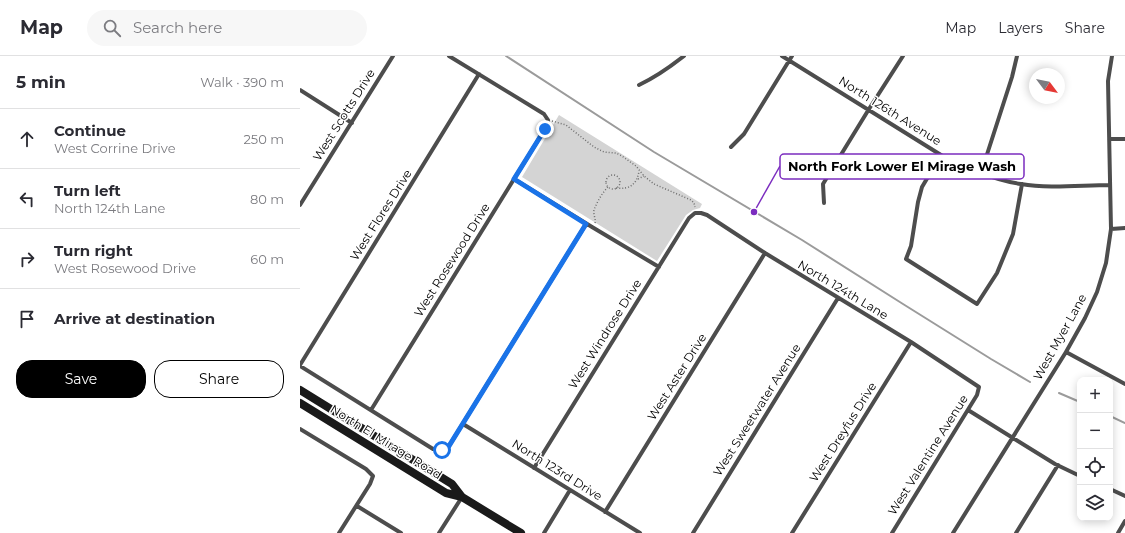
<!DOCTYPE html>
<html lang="en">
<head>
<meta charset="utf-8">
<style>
  body { margin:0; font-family:Montserrat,sans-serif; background:#f7f7f7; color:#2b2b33 }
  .controls { position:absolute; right:12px; bottom:12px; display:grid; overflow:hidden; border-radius:8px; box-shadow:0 2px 10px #0003 }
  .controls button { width:36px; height:36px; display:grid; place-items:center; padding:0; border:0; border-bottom:1px solid #e1e1e2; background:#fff; color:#2b2b33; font:20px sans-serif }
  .compass { position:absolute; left:729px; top:12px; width:36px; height:36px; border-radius:50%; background:#fff; box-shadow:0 2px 10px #0003; rotate:122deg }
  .stop { position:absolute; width:12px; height:12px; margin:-9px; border:3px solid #1a73e8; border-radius:50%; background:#fff }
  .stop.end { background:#1a73e8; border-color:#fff; box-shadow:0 1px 4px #0008 }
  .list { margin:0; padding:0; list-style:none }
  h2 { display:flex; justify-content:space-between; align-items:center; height:52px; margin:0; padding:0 16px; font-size:17px }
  h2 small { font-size:13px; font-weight:400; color:#7c7c81 }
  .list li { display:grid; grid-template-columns:26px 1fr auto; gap:12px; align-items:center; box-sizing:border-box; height:60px; padding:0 16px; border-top:1px solid #e1e1e2 }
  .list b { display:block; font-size:15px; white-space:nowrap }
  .list p { margin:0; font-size:13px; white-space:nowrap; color:#7c7c81 }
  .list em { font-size:13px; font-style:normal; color:#7c7c81 }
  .actions { display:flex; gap:8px; padding:12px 16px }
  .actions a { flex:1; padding:9px 0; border:1px solid #000; border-radius:16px; text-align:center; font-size:14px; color:#000 }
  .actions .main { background:#000; color:#fff }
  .icon { flex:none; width:22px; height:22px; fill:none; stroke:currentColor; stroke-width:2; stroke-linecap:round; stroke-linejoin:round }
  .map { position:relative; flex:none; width:825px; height:477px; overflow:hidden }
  header { display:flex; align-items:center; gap:24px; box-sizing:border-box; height:56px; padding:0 20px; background:#fff; border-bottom:1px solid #e1e1e2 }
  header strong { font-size:19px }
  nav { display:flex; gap:22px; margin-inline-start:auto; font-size:14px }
  .search { width:280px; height:36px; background:#f7f7f7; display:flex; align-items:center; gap:10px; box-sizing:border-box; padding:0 14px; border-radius:22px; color:#7c7c81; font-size:15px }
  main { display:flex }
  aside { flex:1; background:#fff }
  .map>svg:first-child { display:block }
</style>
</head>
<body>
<header>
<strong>Map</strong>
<div class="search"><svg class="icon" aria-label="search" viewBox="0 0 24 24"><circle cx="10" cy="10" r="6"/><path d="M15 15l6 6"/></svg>Search here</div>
<nav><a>Map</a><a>Layers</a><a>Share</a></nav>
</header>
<main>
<aside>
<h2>5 min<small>Walk · 390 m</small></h2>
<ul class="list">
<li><svg class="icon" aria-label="ahead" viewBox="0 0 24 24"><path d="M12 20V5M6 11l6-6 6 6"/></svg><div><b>Continue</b><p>West Corrine Drive</p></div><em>250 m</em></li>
<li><svg class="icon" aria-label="left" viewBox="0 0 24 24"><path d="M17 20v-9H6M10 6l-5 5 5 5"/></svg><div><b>Turn left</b><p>North 124th Lane</p></div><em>80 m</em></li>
<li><svg class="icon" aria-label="right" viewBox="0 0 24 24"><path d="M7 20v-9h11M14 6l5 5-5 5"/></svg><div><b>Turn right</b><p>West Rosewood Drive</p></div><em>60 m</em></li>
<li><svg class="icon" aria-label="arrive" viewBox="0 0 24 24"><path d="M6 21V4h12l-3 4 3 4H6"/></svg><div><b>Arrive at destination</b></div></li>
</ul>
<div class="actions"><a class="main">Save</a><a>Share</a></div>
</aside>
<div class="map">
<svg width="825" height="477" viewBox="0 0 825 477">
  <rect width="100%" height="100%" fill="#fff"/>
  <path fill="#d4d4d4" d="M259 59 402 148 400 152 393 154 386 159 357 205 222 121Z"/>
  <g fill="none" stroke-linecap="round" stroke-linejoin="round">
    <path stroke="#9b9b9b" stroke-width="2" d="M206 0 354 96 502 184 603 248 691 303 730 326
      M759 337 780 346
      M810 360 825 367"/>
    <path stroke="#6f6f6f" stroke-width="1.5" stroke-dasharray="1 2" stroke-linecap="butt" d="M252 65 266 69 294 91 304 96 316 97 322 100 336 110 344 120 354 128 391 144 394 147 395 151
      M306 126a7 7 0 1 1 14 0a7 7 0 1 1-14 0Z
      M338 123 344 120
      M316 132C330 134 337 128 339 115
      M295 167C296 163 293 158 294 154 297 146 302 137 308 131"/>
    <path stroke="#4d4d4d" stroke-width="4" d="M482 0 641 99C667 112 693 124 721 128 749 133 782 129 810 129
      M339 29C356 21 370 11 384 0
      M0 34 52 67
      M809 83H825
      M431 91 444 78 492 0
      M641 99 622 131 618 146 611 190 606 203 677 248 697 217 713 178 722 128
      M681 117 712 21 717 0
      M214 123 292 171 359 211
      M524 147 523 128 569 53 603 0
      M0 149 93 0
      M811 173 825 172
      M766 296 825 328
      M0 309 179 18
      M0 310 133 393 142 394 149 390 286 168
      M71 354 245 73 248 64 244 58 149 0
      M668 354 755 408 780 420
      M163 368 340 477
      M0 373 66 413 73 420 70 428 39 477
      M234 412 389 162 395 157H401L407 159 465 197 611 286 679 331 677 339 592 477
      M810 433 825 440
      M57 450 101 477
      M305 456 465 197
      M139 477 162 441
      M244 477 270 434
      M393 477 538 242
      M492 477 611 286
      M653 477 766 296 785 262 797 236 806 207 811 173 808 25 812 0
      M716 477 758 409
      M818 477 825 465"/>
    <path stroke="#1a1a1a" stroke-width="8" d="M0 334 152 428 162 441 221 477
      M0 347 146 437 162 441"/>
  </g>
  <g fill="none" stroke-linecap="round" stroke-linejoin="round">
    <path stroke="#1a73e8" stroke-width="5" d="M142 394 149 390 286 168 214 123 245 73"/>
  </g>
  <g text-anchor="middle" stroke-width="3" stroke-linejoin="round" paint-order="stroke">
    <g font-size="12" fill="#000" stroke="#fff">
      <text transform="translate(590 55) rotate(32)" y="4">North 126th Avenue</text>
      <text transform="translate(44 59) rotate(-58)" y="4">West Scotts Drive</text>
      <text transform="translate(81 159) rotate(-58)" y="4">West Flores Drive</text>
      <text transform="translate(152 204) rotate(-58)" y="4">West Rosewood Drive</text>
      <text transform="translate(543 234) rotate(31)" y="4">North 124th Lane</text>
      <text transform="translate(305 278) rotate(-58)" y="4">West Windrose Drive</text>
      <text transform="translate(760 281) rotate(-61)" y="4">West Myer Lane</text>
      <text transform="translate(377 321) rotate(-58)" y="4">West Aster Drive</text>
      <text transform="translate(457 354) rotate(-58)" y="4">West Sweetwater Avenue</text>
      <text transform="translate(543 376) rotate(-58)" y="4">West Dreyfus Drive</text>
      <text transform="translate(86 386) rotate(32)" y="4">North El Mirage Road</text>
      <text transform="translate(628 399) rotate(-58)" y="4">West Valentine Avenue</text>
      <text transform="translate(257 414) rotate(32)" y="4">North 123rd Drive</text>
    </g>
  </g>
  <path fill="none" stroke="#7b2cbf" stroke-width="1.5" d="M454 156L480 110"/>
  <circle fill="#7b2cbf" stroke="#fff" stroke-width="1.5" cx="454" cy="156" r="4"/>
  <rect fill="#fff" stroke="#7b2cbf" stroke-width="1.5" x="480" y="98" width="244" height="25" rx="4"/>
  <g font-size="13" text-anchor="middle" font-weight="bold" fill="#000">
    <text x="602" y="115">North Fork Lower El Mirage Wash</text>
  </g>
</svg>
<div class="controls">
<button>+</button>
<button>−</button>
<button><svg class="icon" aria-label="locate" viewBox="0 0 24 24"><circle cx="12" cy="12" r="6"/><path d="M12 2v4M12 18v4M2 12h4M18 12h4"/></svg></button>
<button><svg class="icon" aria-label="layers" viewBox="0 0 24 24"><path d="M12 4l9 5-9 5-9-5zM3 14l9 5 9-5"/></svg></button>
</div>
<svg class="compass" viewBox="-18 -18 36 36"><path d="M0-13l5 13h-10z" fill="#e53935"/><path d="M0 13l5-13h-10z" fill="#7c7c81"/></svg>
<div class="stop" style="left:142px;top:394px"></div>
<div class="stop end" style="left:245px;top:73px"></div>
</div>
</main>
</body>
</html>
